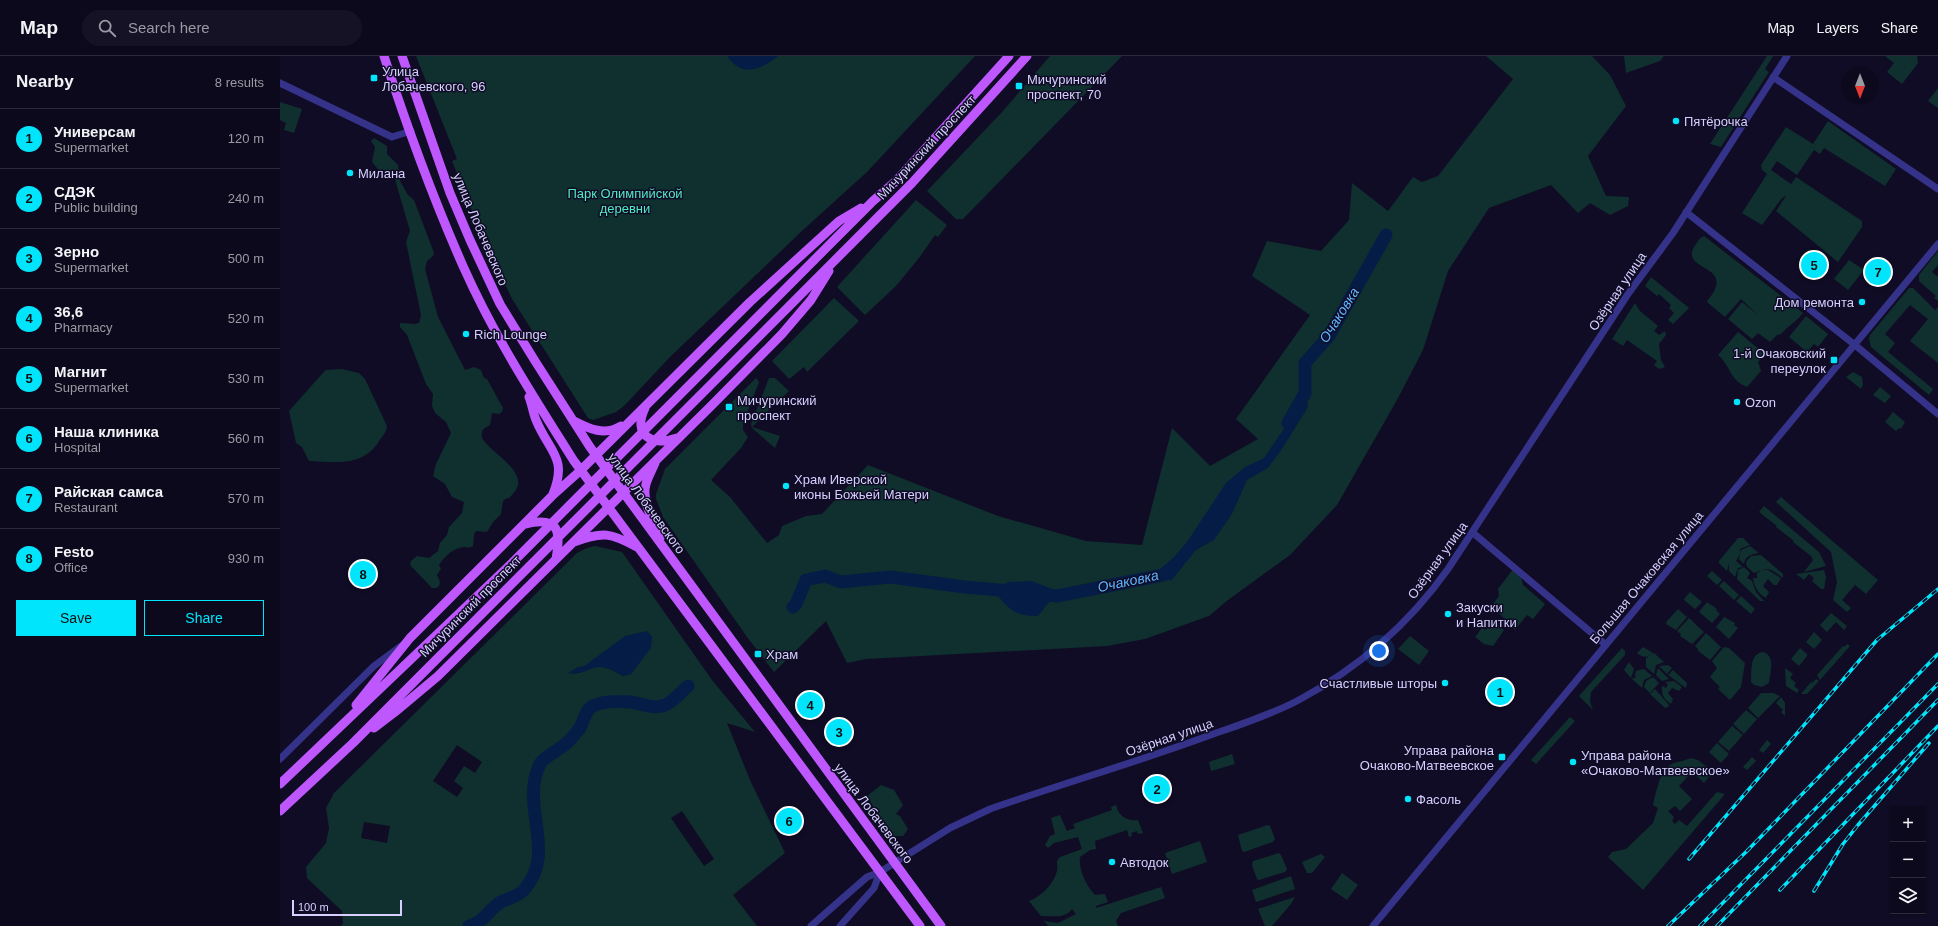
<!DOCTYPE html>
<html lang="en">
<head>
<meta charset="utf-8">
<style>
  body { margin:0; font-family:Helvetica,sans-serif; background:#151225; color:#f1f3f6 }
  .controls { position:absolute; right:12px; bottom:12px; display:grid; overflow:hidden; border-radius:0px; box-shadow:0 1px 3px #0004 }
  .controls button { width:36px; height:36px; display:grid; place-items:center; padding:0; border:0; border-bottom:1px solid #2c2a3b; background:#0c091c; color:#f1f3f6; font:20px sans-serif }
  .compass { position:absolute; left:1562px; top:12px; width:36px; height:36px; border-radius:50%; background:#0c091c; box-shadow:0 1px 3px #0004; rotate:180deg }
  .scale { position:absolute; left:12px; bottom:10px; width:110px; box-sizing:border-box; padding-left:4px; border:2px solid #d5d0ff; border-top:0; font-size:11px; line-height:14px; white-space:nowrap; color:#d5d0ff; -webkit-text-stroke:3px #100c25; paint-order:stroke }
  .you { position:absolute; left:1099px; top:595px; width:14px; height:14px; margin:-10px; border:3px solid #fff; border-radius:50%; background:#1a73e8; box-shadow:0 0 0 6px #1a73e833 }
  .badge { display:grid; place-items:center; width:26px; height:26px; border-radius:50%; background:#00e5fb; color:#111; font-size:13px; font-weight:700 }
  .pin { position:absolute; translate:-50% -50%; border:2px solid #fff; box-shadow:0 1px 4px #0006 }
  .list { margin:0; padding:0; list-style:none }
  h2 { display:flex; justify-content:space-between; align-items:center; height:52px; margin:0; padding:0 16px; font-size:17px }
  h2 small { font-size:13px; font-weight:400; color:#9a9aa3 }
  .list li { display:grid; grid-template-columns:26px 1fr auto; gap:12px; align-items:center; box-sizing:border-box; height:60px; padding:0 16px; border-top:1px solid #2c2a3b }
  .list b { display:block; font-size:15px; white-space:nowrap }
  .list p { margin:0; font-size:13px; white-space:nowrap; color:#9a9aa3 }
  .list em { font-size:13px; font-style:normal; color:#9a9aa3 }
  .actions { display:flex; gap:8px; padding:12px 16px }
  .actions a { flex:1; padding:9px 0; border:1px solid #00e5fb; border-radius:0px; text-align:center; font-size:14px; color:#00e5fb }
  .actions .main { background:#00e5fb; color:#111 }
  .icon { flex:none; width:22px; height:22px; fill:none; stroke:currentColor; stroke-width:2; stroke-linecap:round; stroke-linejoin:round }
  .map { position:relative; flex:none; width:1658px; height:870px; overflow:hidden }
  header { display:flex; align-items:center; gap:24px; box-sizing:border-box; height:56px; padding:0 20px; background:#0c091c; border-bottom:1px solid #2c2a3b }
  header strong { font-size:19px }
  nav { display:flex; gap:22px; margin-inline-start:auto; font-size:14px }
  .search { width:280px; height:36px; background:#151225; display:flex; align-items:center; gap:10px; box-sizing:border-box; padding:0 14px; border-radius:22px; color:#9a9aa3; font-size:15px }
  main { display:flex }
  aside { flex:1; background:#0c091c }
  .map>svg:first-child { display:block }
</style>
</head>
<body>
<header>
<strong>Map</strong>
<div class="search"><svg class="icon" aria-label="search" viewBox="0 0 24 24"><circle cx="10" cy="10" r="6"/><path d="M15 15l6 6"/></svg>Search here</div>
<nav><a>Map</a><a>Layers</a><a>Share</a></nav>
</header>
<main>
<aside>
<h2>Nearby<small>8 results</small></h2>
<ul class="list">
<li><span class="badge">1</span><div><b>Универсам</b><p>Supermarket</p></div><em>120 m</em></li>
<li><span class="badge">2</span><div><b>СДЭК</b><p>Public building</p></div><em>240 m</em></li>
<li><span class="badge">3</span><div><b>Зерно</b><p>Supermarket</p></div><em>500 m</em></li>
<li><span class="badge">4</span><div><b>36,6</b><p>Pharmacy</p></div><em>520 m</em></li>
<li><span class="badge">5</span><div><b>Магнит</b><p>Supermarket</p></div><em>530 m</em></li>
<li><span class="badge">6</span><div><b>Наша клиника</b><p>Hospital</p></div><em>560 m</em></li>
<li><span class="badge">7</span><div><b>Райская самса</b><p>Restaurant</p></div><em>570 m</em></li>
<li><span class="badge">8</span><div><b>Festo</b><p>Office</p></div><em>930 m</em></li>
</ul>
<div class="actions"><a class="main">Save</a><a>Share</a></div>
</aside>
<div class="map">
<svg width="1658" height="870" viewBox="0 0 1658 870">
  <rect width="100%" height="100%" fill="#100c25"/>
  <path fill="#0f302e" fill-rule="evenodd" d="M136 0H695L587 116 523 174 390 301 344 350 336 356 313 364 308 362 232 243 200 175 172 105 177 103Z
    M770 0H842L683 163H676L647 135 723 55Z
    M1206 0H1312L1330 19 1346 50 1308 100 1326 140 1349 141 1348 150 1330 159 1310 147 1298 157 1271 129 1209 152 1168 215 1143 294 1117 344 1057 449 1010 499 948 544 929 560 865 583 827 590 586 603 567 607 546 565 494 616 467 581 383 461 376 443V438L385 413 476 322 479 326 463 367V374L468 381 461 392 431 424 450 441 487 487 499 479 502 470 526 460 542 458 588 409 718 460 806 485 862 489 892 372 930 410 978 383 956 363 1030 259 972 220 987 185 1041 195 1069 164 1072 127 1108 155 1133 121 1142 126 1158 120 1233 23ZM772 533 777 540 767 548 758 560Z
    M1344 0H1384L1380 5 1346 17Z
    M1487 0H1493L1485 13 1489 16 1441 91 1430 88Z
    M1605 0H1637L1638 7 1622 28 1607 16 1614 7Z
    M1658 32V52L1648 45Z
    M0 46 22 53 14 77 4 74 6 67 0 64Z
    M1548 65 1616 113 1605 130 1544 92 1540 98 1534 94 1517 119 1497 105 1491 114 1511 128 1516 121 1582 165V171L1558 206 1496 155 1506 140 1502 142 1482 169 1462 157 1487 118 1482 114 1481 109 1506 71 1533 88Z
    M94 82 107 90V98L118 109 120 125 128 139 134 144 154 197 153 200 147 205 145 213 158 261 185 314 194 311 201 314 204 322 207 323 223 352 222 356 219 358 212 357 210 369C203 373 201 373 202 382 210 396 241 411 238 429 237 434 232 439 229 442L225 443 223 445 221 458 213 466 207 476 196 475 194 478 193 490C189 492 188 491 184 491 173 492 165 500 159 509L161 513 157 519 160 526 159 530 156 532H152L130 509 131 505 137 500 149 502 158 495 160 487 167 479 169 471 182 457 184 446 172 441 165 428 153 420 156 408 171 377 166 366 155 357 152 350 153 338 146 328 127 279 120 271V267L135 268 139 267 141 259 126 186 130 175 114 120 103 119 92 106 95 91 91 85Z
    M636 144 667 169 658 181 655 179 639 202 616 230 585 259 557 231Z
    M1424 180 1523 257C1516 266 1508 270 1501 278L1497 279 1490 286 1478 277 1472 283 1448 263 1462 246 1478 259 1461 243 1445 261 1428 247 1427 245C1459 208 1400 216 1414 191 1417 187 1419 182 1424 180Z
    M1658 195V209L1652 216 1658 221V245L1654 242 1656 240 1639 225V219Z
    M1569 204 1584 214 1568 234 1554 223Z
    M1371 221 1409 252 1393 268 1388 264 1394 257 1389 252 1391 249 1379 238 1377 240 1365 230Z
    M1629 232H1633L1655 254 1658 251V307L1630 285 1648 263 1630 249 1605 278 1615 287 1608 296 1653 333 1649 339 1591 291 1589 283 1590 279Z
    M554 242 579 265 527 316 524 311 509 323 492 305Z
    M1355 247 1360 255 1378 270 1374 275 1379 279 1385 275 1386 279 1379 288 1381 304 1385 311 1379 313 1374 309 1377 305 1347 284 1343 290 1332 283Z
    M1526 260 1548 278 1538 291 1534 288 1527 296 1509 281Z
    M1458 276 1485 298 1478 306 1481 315 1467 331C1449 324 1451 310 1438 299Z
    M62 313 79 317 85 323 107 370C106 378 102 380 98 387 81 411 55 406 29 405L22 391 16 387 9 355 41 319 46 314Z
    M1573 316 1582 321 1583 329 1581 333 1566 321Z
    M489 322H495L509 335 472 371 500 380 495 392 472 372 471 368Z
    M1600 331 1611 340 1605 347 1593 339Z
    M1613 356 1625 366 1621 373 1619 372 1616 375 1605 366Z
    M1501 441 1598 524 1586 538 1575 529 1562 544 1571 552 1567 556 1553 544 1557 526 1551 496 1496 446Z
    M1484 450 1539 496 1546 510 1524 516 1533 504 1531 500 1513 486 1514 485 1496 471 1497 470 1479 456Z
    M1458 482H1463L1470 489 1460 493V498L1456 505 1463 511 1458 512 1455 521 1449 515V507L1447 515 1439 507V505Z
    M315 490 342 496 432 624 475 676 447 667 470 724 505 797 453 839 477 870H61L63 868 62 855 27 822 26 811 46 787 49 772 46 752 54 737 297 497 307 492ZM360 605 351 618 343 620C336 616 325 609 316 611 305 614 301 619 289 617L298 611ZM177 689 202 706 195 717 184 710 174 725 183 732 177 741 153 725ZM402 755 434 803 424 810 391 762ZM84 766 110 770 107 787 81 782Z
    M1470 490 1479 497C1472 498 1465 500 1464 508L1459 503 1461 494Z
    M1481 499 1503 518V522C1491 513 1489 510 1474 517L1467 511 1466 506 1471 500Z
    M1464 511 1470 517 1467 522 1472 525 1476 536 1484 545H1480L1457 523 1458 514Z
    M1234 512 1240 517 1243 529 1265 548 1253 563 1247 559 1235 574 1220 558 1210 552 1219 540 1218 533Z
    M1482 514H1488L1501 522 1497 529H1494L1488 523 1483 530 1489 536 1486 542C1478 538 1474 530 1473 522H1477V517Z
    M1544 514 1546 521 1544 533H1541L1532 525 1534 522 1529 518 1524 524 1516 518Z
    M1432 515 1442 524 1437 529 1427 520Z
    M1444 525 1459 539 1454 544 1439 530Z
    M1410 536 1422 546 1415 553 1405 545 1404 543Z
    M1461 540 1475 553 1471 558 1456 545Z
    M1427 546 1437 553 1436 554 1440 558 1432 567 1419 556Z
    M1398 553 1407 561 1396 574 1386 568 1387 565Z
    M1551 557 1567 570 1564 574 1556 566 1547 576 1540 569Z
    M1444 561 1455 567 1454 569 1458 572 1449 583 1436 571Z
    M1409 562 1424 576 1412 588 1400 580 1401 578 1397 575Z
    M1213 565 1224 574 1213 590 1204 588 1195 581 1202 572 1206 574Z
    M1534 576 1542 584 1534 593 1526 586Z
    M1426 577 1441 591 1430 604 1417 594 1418 593 1415 590Z
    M1130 580 1149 595 1139 609 1118 593Z
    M1567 588 1570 590 1540 624 1537 619 1563 590 1564 591Z
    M1363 591 1373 597C1367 602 1363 602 1357 597Z
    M1444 591 1449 592 1465 607 1461 631 1450 644 1438 633 1440 631 1430 621 1437 612 1432 605Z
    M1342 592 1345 595V599L1311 636 1310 646 1313 654 1299 640Z
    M1520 592 1527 598V600L1519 610 1511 603Z
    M1483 596C1496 600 1490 616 1489 627L1482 631 1474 629 1471 626C1472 615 1469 598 1483 596Z
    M1374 597 1384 606 1376 609 1374 618 1366 611V602Z
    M1349 606 1354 613 1351 622 1344 614Z
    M1388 609 1392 612 1387 618 1379 610Z
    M1378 612 1389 623 1382 625 1376 619Z
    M1505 612 1513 618 1510 622 1516 627 1514 630 1519 634 1517 637 1506 630Z
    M1364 613 1372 620 1364 624 1362 632 1352 623 1356 621 1355 619 1356 615Z
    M1393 614 1407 627 1406 632 1388 619Z
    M1371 622H1374L1379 627 1370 637 1364 631 1366 625Z
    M1536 623 1539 625 1527 638H1521L1531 626 1532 627Z
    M1394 625 1402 631 1399 635 1392 632 1388 637 1393 643 1391 648C1384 643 1381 639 1382 630L1386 632 1388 628 1385 626Z
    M1375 633 1389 649 1388 651 1385 652 1370 638Z
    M1481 637H1493L1500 640 1478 662 1468 652Z
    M1501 641 1505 647V660L1501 656 1503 654 1496 647Z
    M1466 654 1477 663 1464 678 1453 668Z
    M1290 661 1295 665 1256 708 1251 704Z
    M1452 670 1463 679 1449 695 1438 686Z
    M1487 684 1491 688 1483 697 1479 694Z
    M1437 687 1449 698 1441 707 1429 696Z
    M952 698 955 708 931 715 929 706Z
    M1472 701 1476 705 1467 714 1463 711Z
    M1411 702 1418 704 1433 716 1424 727 1412 716 1399 730 1412 743 1400 755 1395 750 1388 755 1394 761 1392 765 1395 768 1399 764 1407 770 1437 736 1445 738 1363 834 1328 801 1332 796 1346 793 1373 767 1378 752 1373 749C1375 740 1380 717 1387 711 1393 706 1404 705 1411 702Z
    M601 729 614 734 623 749 616 758 620 760 628 773 623 780H611L587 740Z
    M836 749C839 761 847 765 858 764L863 777 858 778 857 775 851 777 852 780 849 781 847 774 815 785 816 793 810 794 800 801C798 813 807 831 815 839L825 838 828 846 816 850V852L881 831 885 842 841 857 836 865 838 870H768L764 865 778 867 796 858 792 853C786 863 770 860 761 860L749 845C760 841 772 830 776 818 778 814 777 809 777 805L780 801 802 793 798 781 774 787 768 792 765 789 770 780 775 778 771 762 780 759 787 775 795 772 793 768 832 754 831 751Z
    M988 769 990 770 995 783 993 786 964 796 962 795 958 779Z
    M920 785 927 806 892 818 885 797Z
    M999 797 1001 799 1007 813 1005 816 979 824 977 823 972 809 973 805Z
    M1041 798 1045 801 1032 817H1027L1022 806Z
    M1062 817 1078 829 1067 844 1051 833Z
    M1011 820 1015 833 976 846 972 834Z
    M1015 841 1011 848 992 870H985L978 853Z"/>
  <path fill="#051d46" d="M447 0H498C481 14 462 22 447 0Z
    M1025 337 1028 351 1002 393 988 412 967 424 952 458 934 484 916 494 891 525 883 519 884 512 907 486 946 427 965 411 984 402 1018 352Z
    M752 525 772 533 777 540 767 548 758 560C734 561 726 551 713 533L729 526Z
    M367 575 372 581 371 592 351 618 343 620C336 616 328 611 319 611 309 611 304 619 288 617L298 611H303L345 580Z"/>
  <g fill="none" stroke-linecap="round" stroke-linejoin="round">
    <path stroke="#051d46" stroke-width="13" d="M1008 367 1025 337V307L1049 280 1106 179
      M760 538 777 540 883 519 896 508
      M513 551 516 548 526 524 545 520 561 526 610 521 685 531 731 535
      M189 870C203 867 207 856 218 848 226 842 236 842 244 834 278 796 239 750 260 708 264 700 280 694 288 686 292 682 296 677 300 672 304 665 304 657 311 651 320 645 339 645 350 646 361 647 373 654 385 649 393 646 402 635 408 630"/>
    <path stroke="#353289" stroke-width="7" d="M1493 21 1658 133
      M0 27 112 81 131 75
      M1406 156 1575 289 1658 358
      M1192 476 1326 589
      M0 703 94 610 121 590
      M531 870 587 821 600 816 670 772 710 753C781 728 854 707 925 681 956 670 988 660 1017 645 1077 613 1129 568 1168 513L1348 238 1393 177 1507 0
      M560 870 594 832 600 816
      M1093 870 1658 188"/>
    <path stroke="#bf57ff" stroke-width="9" d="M104 0C127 71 153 142 183 210 213 278 254 342 294 405L640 870
      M122 0 170 137 190 184 220 248 255 305 310 391 661 870
      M249 341C252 348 253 357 256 364 269 396 288 401 273 438
      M365 352C352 379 372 391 397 382
      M294 365C309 373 325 380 341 370
      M375 407C372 414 368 421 366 428 361 445 374 466 380 482
      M245 468C279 460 281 474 276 503
      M294 486C323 475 331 477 357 491
      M76 649 130 582 272 440 301 414 470 246 559 165 581 152
      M94 672 115 656 158 620 432 349 502 278 531 244 549 215
      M0 728 232 507 593 145 616 125 729 0
      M0 755 73 687 632 127 747 0"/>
    <defs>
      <path id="rail" d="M1409 803 1597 584 1658 533
        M1500 834 1658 670
        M1534 835 1563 788 1578 769 1649 687
        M1388 870 1466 796 1658 598
        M1420 870 1658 628
        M1437 870 1658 644"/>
    </defs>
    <use href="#rail" stroke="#00e5fb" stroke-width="3.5"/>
    <use href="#rail" stroke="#100c25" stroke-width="2" stroke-dasharray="6" stroke-linecap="butt"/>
  </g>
  <g fill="#00e5fb" stroke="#100c25" stroke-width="1.5">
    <rect x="90" y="18" width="8" height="8" rx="2"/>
    <rect x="735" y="26" width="8" height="8" rx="2"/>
    <circle cx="1396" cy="65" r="4"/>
    <circle cx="70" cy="117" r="4"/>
    <circle cx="1582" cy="246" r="4"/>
    <circle cx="186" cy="278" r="4"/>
    <rect x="1550" y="300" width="8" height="8" rx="2"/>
    <circle cx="1457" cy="346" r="4"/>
    <rect x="445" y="347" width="8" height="8" rx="2"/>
    <circle cx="506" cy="430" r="4"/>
    <circle cx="1168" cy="558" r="4"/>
    <rect x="474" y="594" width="8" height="8" rx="2"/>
    <circle cx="1165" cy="627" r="4"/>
    <rect x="1218" y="697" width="8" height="8" rx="2"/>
    <circle cx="1293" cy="706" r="4"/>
    <circle cx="1128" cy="743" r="4"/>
    <circle cx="832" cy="806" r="4"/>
  </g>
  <g text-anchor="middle" stroke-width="3" stroke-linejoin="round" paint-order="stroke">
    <g font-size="13" fill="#d5d0ff" stroke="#100c25" text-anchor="start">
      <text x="102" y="20">Улица<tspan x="102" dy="15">Лобачевского, 96</tspan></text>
      <text x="747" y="28">Мичуринский<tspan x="747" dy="15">проспект, 70</tspan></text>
      <text x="1404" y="70">Пятёрочка</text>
      <text x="78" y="122">Милана</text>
      <text x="1574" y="251" text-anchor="end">Дом ремонта</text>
      <text x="194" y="283">Rich Lounge</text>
      <text x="1546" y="302" text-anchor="end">1-й Очаковский<tspan x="1546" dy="15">переулок</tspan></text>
      <text x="457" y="349">Мичуринский<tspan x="457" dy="15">проспект</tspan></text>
      <text x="1465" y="351">Ozon</text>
      <text x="514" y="428">Храм Иверской<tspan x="514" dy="15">иконы Божьей Матери</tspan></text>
      <text x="1176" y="556">Закуски<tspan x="1176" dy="15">и Напитки</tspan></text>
      <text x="486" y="603">Храм</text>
      <text x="1157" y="632" text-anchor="end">Счастливые шторы</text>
      <text x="1214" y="699" text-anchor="end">Управа района<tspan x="1214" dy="15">Очаково-Матвеевское</tspan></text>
      <text x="1301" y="704">Управа района<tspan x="1301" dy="15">«Очаково-Матвеевское»</tspan></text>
      <text x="1136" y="748">Фасоль</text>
      <text x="840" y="811">Автодок</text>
    </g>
    <g font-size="13" fill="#d5d0ff" stroke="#100c25">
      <text transform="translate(646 91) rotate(-47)" y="5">Мичуринский проспект</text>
      <text transform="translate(201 173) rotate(67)" y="5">улица Лобачевского</text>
      <text transform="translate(1337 235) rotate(-56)" y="5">Озёрная улица</text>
      <text transform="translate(367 447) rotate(54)" y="5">улица Лобачевского</text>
      <text transform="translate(1157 504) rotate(-54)" y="5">Озёрная улица</text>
      <text transform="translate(1366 521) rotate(-50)" y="5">Большая Очаковская улица</text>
      <text transform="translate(190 550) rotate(-45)" y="5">Мичуринский проспект</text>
      <text transform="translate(889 681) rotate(-19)" y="5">Озёрная улица</text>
      <text transform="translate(594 757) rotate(53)" y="5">улица Лобачевского</text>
    </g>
    <g font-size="13" fill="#50ebc3" stroke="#100c25">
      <text x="345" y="142">Парк Олимпийской<tspan x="345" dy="15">деревни</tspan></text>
    </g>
    <g font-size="14" font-style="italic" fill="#5eb6ff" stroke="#100c25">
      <text transform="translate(1059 259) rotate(-58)" y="5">Очаковка</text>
      <text transform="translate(848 525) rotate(-12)" y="5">Очаковка</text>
    </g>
  </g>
</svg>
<div class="controls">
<button>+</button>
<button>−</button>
<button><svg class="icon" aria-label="layers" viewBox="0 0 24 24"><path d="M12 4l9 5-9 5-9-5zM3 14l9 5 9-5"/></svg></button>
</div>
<svg class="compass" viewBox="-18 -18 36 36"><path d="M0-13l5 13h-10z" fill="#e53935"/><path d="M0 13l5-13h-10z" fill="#9a9aa3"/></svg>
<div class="scale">100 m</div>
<div class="you"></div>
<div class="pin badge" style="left:1220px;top:636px">1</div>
<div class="pin badge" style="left:877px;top:733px">2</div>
<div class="pin badge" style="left:559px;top:676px">3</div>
<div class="pin badge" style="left:530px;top:649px">4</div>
<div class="pin badge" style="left:1534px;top:209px">5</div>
<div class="pin badge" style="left:509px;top:765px">6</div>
<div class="pin badge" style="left:1598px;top:216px">7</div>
<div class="pin badge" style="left:83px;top:518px">8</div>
</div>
</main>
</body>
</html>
